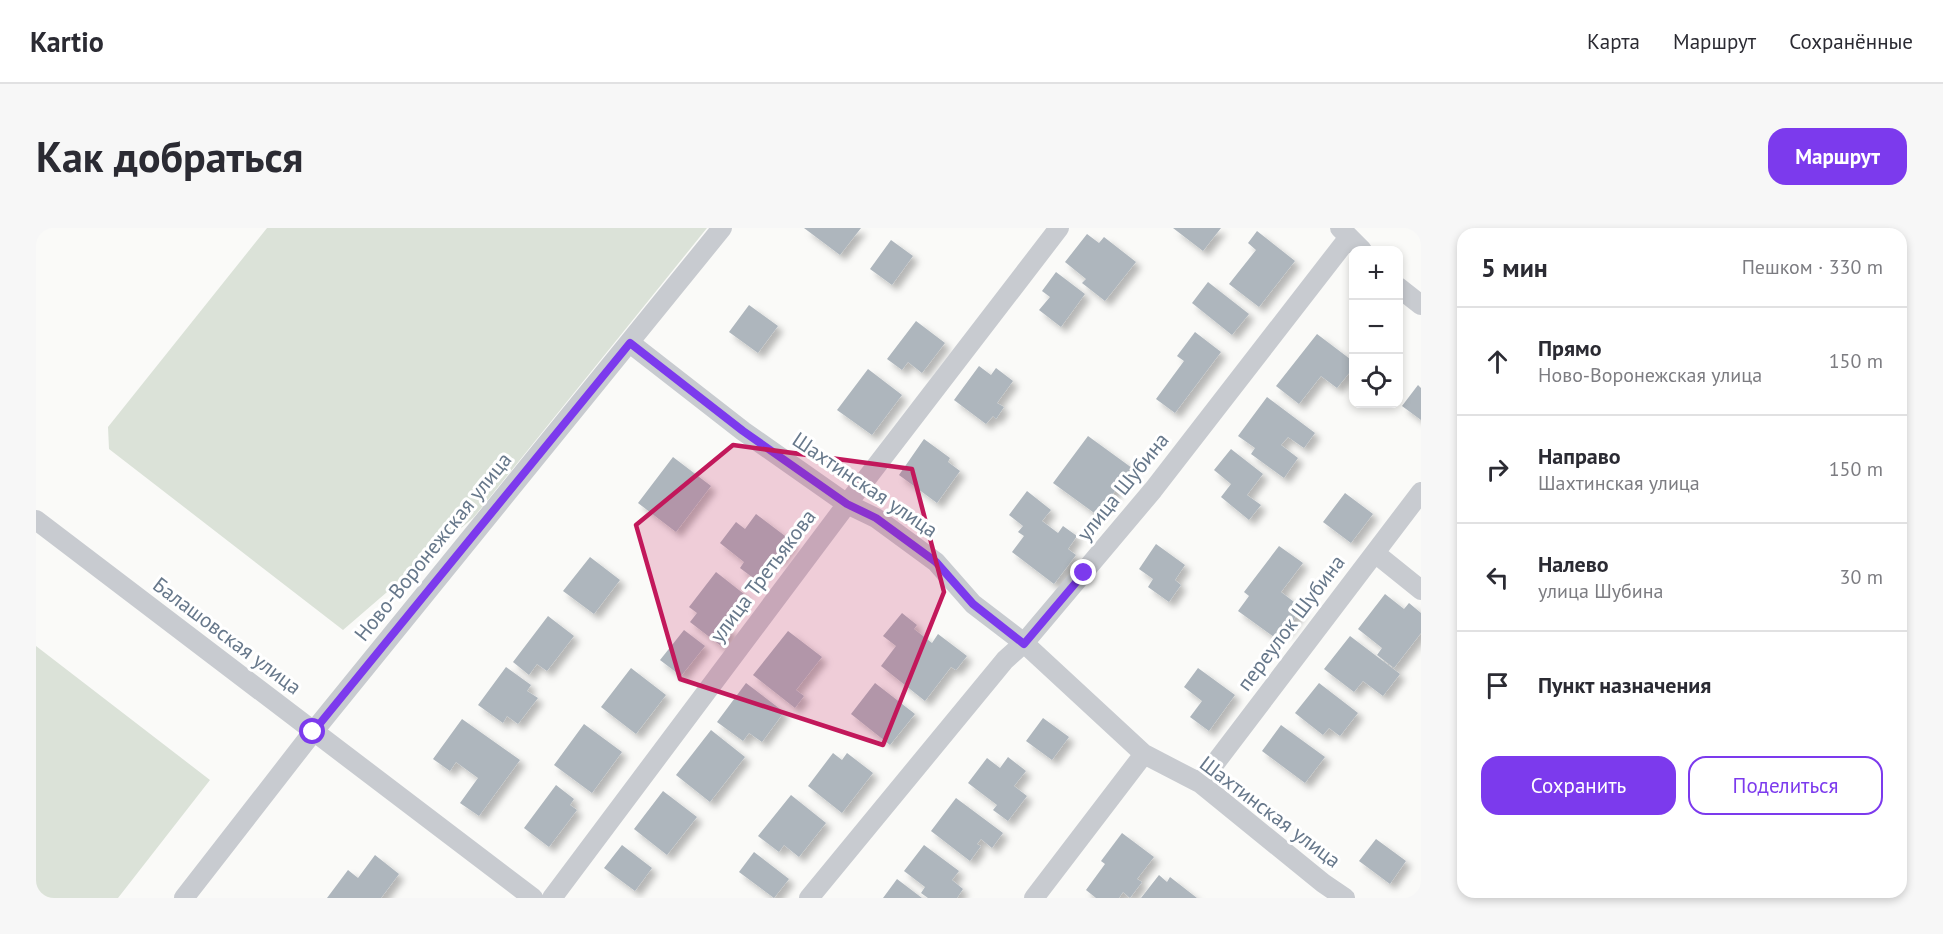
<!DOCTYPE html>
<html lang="ru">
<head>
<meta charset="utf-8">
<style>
  body { margin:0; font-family:"PT Sans",sans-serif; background:#f7f7f7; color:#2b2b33 }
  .controls { position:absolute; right:18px; top:18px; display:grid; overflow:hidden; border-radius:12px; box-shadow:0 3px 9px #0003 }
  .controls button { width:54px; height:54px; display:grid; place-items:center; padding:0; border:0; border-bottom:2px solid #e1e1e2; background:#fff; color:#2b2b33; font:30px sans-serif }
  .stop { position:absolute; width:18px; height:18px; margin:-14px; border:4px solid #7c3aed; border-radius:50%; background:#fff }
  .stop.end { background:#7c3aed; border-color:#fff; box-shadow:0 2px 6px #0008 }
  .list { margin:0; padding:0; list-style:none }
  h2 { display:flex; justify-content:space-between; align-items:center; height:78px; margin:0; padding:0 24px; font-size:26px }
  h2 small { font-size:20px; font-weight:400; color:#7c7c81 }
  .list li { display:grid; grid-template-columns:39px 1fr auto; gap:18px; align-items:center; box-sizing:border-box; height:108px; padding:0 24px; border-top:2px solid #e1e1e2 }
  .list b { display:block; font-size:22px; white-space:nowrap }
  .list p { margin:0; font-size:20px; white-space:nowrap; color:#7c7c81 }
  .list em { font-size:20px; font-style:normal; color:#7c7c81 }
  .actions { display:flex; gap:12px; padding:18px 24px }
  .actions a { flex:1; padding:14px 0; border:2px solid #7c3aed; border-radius:18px; text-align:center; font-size:21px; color:#7c3aed }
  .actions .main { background:#7c3aed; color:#fff }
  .icon { flex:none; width:33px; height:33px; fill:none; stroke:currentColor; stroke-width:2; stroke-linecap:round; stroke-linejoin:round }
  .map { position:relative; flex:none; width:1385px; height:670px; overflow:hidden; border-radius:18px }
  header { display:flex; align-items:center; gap:36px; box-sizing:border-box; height:84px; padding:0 30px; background:#fff; border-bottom:2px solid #e1e1e2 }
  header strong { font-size:28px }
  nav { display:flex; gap:33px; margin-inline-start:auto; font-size:21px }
  .intro { display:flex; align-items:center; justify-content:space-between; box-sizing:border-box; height:144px; padding:0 36px }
  h1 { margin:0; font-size:42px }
  .button { padding:15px 27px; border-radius:18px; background:#7c3aed; color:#fff; font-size:21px; font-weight:700 }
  main { display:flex; gap:36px; padding:0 36px }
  aside { flex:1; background:#fff; border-radius:18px; box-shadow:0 3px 9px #0003 }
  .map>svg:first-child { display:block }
</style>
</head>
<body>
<header>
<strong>Kartio</strong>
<nav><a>Карта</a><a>Маршрут</a><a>Сохранённые</a></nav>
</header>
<div class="intro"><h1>Как добраться</h1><a class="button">Маршрут</a></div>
<main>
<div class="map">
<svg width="1385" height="670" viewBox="0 0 1385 670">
  <defs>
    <filter id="shadow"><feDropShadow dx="5.5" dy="5.5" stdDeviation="3" flood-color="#0004"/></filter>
  </defs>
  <rect width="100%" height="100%" fill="#fafaf8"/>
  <path fill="#dbe2d8" d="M231 0H671L438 289 307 402 73 221 72 199Z
    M0 418 174 552 82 670H0Z"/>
  <path fill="#aeb6bd" filter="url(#shadow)" d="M768 0H825L804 27Z
    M1137 0H1185L1167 23Z
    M1221 3 1259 33 1223 79 1193 56 1220 22 1212 15Z
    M1051 6 1063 15 1068 9 1100 34 1069 73 1046 55 1050 51 1029 34Z
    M855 12 877 28 856 57 834 41Z
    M1020 44 1049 66 1025 99 1003 82 1014 69 1006 63Z
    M1172 54 1213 86 1196 107 1156 75Z
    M713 77 742 98 722 125 693 104Z
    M880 93 909 115 886 145 872 134 866 142 851 131Z
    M1159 104 1185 124 1139 185 1120 171 1148 133 1141 128Z
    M1281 106 1318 134V139L1301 160 1285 148 1263 176 1240 158Z
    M943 138 955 147 960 140 977 153 961 175 968 179 960 191 957 188 950 196 918 172Z
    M832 141 866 167 836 207 801 182Z
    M1382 157 1385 160V192L1366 178Z
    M1231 169 1279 205 1268 220 1252 209 1245 217 1262 230 1248 250 1215 226 1219 220 1202 208Z
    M1052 208 1096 240 1061 287 1017 255Z
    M888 211 914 230 912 234 924 243 901 275 863 247Z
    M1195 221 1227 246 1211 267 1225 277 1213 292 1185 269 1195 256 1178 242Z
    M637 229 675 258 640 304 602 275Z
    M991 263 1015 282 1006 293 1022 305 1027 298 1041 308 1032 321 1040 327 1018 356 976 324 988 308 982 304 987 298 973 287Z
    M1309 265 1337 286 1315 315 1287 294Z
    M720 286 757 314 742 333 737 329 720 352 704 340 708 334 684 315 700 294 709 301Z
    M1120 316 1149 337 1139 352 1145 357 1133 374 1112 359 1117 351 1103 341Z
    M1243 318 1267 335 1245 364 1266 380 1249 404 1244 401 1238 409 1202 383 1213 368 1208 364Z
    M554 329 584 352 558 386 527 363Z
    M680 344 708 366 686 395 696 403 685 418 654 394 661 385 653 379Z
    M1349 366 1368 381 1373 375 1385 385V405L1358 440 1341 427 1346 420 1322 401Z
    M866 385 881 397 878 401 896 415 902 406 931 428 920 442 915 439 889 473 845 438 860 418 847 408Z
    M512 388 538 408 511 443 501 436 493 447 477 434Z
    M648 402 669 418 645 448 624 432Z
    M752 403 786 429 760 462 768 468 759 480 717 447Z
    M1314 408 1364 446 1347 468 1327 453 1318 464 1288 441Z
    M470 439 495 457 491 463 502 470 482 496 471 488 467 495 442 477Z
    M595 440 630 467 600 506 565 479Z
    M1162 440 1199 467 1173 503 1154 489 1166 473 1148 459Z
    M710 455 748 484 726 514 713 505 707 513 681 494Z
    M839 455 879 486 854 517 815 486Z
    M1283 455 1322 485 1304 508 1293 500 1287 507 1259 485Z
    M1007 490 1033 509 1016 532 990 513Z
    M426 491 484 532 443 588 424 575 442 550 420 534 414 543 397 531Z
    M548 496 586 524 556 565 518 537Z
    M1245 497 1289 529 1269 555 1226 523Z
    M675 502 709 529 674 574 640 547Z
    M797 525 806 532 811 525 837 545 806 585 772 558Z
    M972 529 990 543 978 558 991 568 972 593 957 582 961 577 932 555 951 530 964 540Z
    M520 557 538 571 534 577 541 582 513 619 488 600Z
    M627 563 661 589 631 627 598 601Z
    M755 567 790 595 763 629 748 617 743 624 722 608Z
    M920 570 967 605 956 620 945 611 941 616 945 618 934 633 895 603Z
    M1086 605 1118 629 1101 651 1106 654 1094 670 1087 664 1083 670H1060L1050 662 1069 636 1065 633Z
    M1340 611 1370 633 1354 656 1323 633Z
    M586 617 616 640 599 663 568 640Z
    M888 617 923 643 916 652 927 661 921 670H892L885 665 889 659 868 643Z
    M718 624 753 651 738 670 703 644Z
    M339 627 363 646 345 670H291L312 642 322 650Z
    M1123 647 1131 654 1134 649 1161 670H1105Z
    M861 651 886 670H847Z"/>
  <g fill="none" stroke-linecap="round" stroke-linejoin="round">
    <path stroke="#c8cbd0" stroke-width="20" d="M1304 0 1326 22
      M1362 59 1385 77
      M594 115 707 203 811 276 840 290 900 334 937 376 988 415 1108 526 1164 555 1287 655 1309 670
      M0 292 497 670
      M1339 325 1385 362
      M1164 555 1385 264
      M148 670 277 504 686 0
      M516 670 811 276 1023 0
      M773 670 969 432 988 415 1117 262 1313 9
      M998 670 1108 526"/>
  </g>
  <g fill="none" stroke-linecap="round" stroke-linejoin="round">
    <path stroke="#7c3aed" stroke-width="8" d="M277 504 594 115 707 203 811 276 840 290 900 334 937 376 988 416 1048 345"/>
  </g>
  <path fill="#c2185b" fill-opacity="0.2" stroke="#c2185b" stroke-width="4.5" stroke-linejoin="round" d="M697 217 876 241 908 364 847 517 644 451 600 297Z"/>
  <g text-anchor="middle" stroke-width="6" stroke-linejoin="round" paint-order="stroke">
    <g font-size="21" fill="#67788b" stroke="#fff">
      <text transform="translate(829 257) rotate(34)" y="7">Шахтинская улица</text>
      <text transform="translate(1087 259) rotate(-51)" y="7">улица Шубина</text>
      <text transform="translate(397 319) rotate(-51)" y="7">Ново-Воронежская улица</text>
      <text transform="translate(727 348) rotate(-53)" y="7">улица Третьякова</text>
      <text transform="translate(1255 395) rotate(-53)" y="7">переулок Шубина</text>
      <text transform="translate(191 408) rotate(37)" y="7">Балашовская улица</text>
      <text transform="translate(1234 584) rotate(37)" y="7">Шахтинская улица</text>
    </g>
  </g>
</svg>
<div class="controls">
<button>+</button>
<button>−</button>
<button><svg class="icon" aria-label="locate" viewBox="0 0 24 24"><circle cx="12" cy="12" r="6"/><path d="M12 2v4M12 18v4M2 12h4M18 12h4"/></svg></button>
</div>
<div class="stop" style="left:277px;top:504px"></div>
<div class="stop end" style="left:1048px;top:345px"></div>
</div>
<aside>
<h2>5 мин<small>Пешком · 330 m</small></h2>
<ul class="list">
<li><svg class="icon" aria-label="ahead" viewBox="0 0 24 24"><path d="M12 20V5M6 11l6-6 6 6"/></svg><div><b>Прямо</b><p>Ново-Воронежская улица</p></div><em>150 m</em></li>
<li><svg class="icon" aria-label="right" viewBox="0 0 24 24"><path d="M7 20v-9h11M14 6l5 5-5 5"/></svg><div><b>Направо</b><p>Шахтинская улица</p></div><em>150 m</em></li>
<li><svg class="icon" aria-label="left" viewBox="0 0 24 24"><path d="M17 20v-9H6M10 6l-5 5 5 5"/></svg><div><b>Налево</b><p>улица Шубина</p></div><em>30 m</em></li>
<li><svg class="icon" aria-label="arrive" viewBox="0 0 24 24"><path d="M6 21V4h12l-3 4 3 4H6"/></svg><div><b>Пункт назначения</b></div></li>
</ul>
<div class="actions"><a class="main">Сохранить</a><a>Поделиться</a></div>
</aside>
</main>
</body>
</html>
